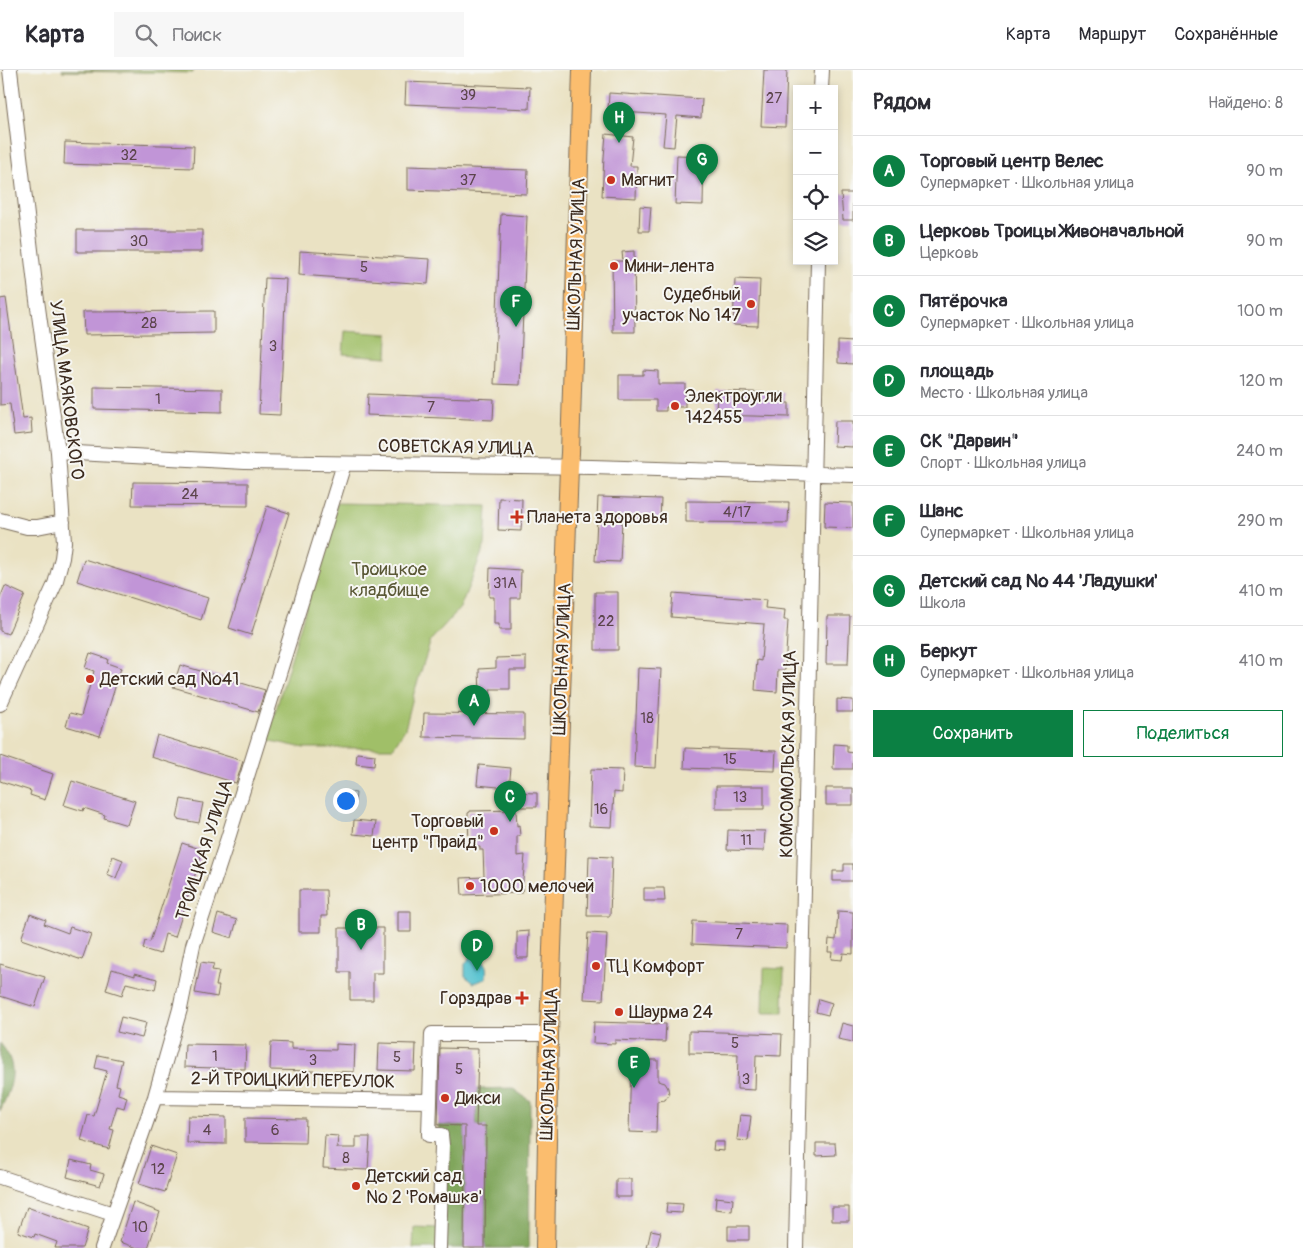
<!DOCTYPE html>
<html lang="ru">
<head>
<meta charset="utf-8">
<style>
  body { margin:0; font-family:Pangolin,sans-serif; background:#f7f7f7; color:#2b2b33 }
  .controls { position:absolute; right:15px; top:15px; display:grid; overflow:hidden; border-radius:0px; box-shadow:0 2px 8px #0003 }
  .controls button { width:45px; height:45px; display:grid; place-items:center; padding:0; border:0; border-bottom:1px solid #e1e1e2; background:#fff; color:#2b2b33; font:25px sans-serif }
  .you { position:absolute; left:345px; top:730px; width:18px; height:18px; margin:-12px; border:4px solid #fff; border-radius:50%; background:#1a73e8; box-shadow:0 0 0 8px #1a73e833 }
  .badge { display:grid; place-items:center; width:32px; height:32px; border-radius:50%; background:#0b8043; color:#fff; font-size:16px; font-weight:700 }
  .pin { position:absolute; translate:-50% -41px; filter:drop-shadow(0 1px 2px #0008) }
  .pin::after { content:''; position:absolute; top:26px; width:18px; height:15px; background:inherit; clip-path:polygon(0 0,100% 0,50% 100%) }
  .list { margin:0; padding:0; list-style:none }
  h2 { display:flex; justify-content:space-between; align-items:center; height:65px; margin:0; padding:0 20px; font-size:21px }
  h2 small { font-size:16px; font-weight:400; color:#7c7c81 }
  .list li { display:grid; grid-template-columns:32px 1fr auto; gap:15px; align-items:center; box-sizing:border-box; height:70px; padding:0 20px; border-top:1px solid #e1e1e2 }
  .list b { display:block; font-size:19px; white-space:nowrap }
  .list p { margin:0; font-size:16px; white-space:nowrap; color:#7c7c81 }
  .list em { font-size:16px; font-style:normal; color:#7c7c81 }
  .actions { display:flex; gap:10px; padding:15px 20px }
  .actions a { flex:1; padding:11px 0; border:1px solid #0b8043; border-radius:0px; text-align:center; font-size:18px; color:#0b8043 }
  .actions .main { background:#0b8043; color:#fff }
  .icon { flex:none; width:28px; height:28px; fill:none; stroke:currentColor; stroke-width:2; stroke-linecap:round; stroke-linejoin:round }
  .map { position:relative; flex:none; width:853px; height:1178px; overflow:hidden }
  header { display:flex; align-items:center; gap:30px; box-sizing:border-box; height:70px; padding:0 25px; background:#fff; border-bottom:1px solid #e1e1e2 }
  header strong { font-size:24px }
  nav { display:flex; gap:28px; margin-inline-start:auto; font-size:18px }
  .search { width:350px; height:45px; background:#f7f7f7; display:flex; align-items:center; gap:12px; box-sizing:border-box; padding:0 18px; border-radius:0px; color:#7c7c81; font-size:19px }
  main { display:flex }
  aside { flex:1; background:#fff }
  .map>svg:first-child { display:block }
</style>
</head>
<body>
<header>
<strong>Карта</strong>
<div class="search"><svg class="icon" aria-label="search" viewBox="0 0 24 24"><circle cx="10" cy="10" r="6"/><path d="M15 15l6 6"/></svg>Поиск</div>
<nav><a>Карта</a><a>Маршрут</a><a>Сохранённые</a></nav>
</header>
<main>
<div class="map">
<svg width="853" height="1178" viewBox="0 0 853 1178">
  <rect width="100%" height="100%" fill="#f6f6f2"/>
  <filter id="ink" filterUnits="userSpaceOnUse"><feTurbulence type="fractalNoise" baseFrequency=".02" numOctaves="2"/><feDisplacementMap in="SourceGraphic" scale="10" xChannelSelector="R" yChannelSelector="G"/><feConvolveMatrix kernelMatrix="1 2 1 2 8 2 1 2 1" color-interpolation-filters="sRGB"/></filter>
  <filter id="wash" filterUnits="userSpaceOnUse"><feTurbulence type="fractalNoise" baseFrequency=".0096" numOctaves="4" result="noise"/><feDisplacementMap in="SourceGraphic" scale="20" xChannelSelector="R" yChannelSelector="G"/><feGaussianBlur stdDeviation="1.12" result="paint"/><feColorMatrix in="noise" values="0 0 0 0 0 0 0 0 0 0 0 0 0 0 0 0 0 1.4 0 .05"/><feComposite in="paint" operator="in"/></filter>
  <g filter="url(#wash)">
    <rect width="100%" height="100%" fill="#eae2c3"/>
    <path fill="#a0bf67" stroke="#6e7442" d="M62 0H193V3L62 1Z
      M345 261 388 264 387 287 343 284Z
      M337 433 487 436 485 475 460 538 431 570 414 623 405 659 393 678H304L267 670Z
      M764 898 784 899 783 943H763Z
      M414 1157 439 1158V1178H413Z"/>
    <path fill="#80a65c" stroke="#5e683d" d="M0 973C20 997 12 1015 0 1041Z
      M512 1018 530 1031 529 1178H485L486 1056H476L477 1019Z
      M438 1055 465 1056 464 1178H439L441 1065Z"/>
    <path fill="#56c2d0" stroke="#487677" d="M478 886C487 893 487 897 486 908L480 911 474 913 465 906V894L470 887Z"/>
    <g id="blocks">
      <path fill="#c195d7" d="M764 0H787L785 57 761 56Z
        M406 12 530 17 529 39 405 34Z
        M609 23 702 29 701 48 677 46 674 77 663 76 666 45 608 41Z
        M606 64 633 67 630 96H637L636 128 602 126 604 87Z
        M65 72 194 76 193 98 64 94Z
        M677 85 704 86 703 135 675 134Z
        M408 96 528 100 527 124 408 120Z
        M841 123H853V150H843Z
        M640 136 651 137 649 161H639Z
        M501 144 527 146 520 315 494 314Z
        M77 160H202V182H77Z
        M300 181 430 189 428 214 299 205Z
        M634 181 635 262H613L612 191H623L622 182Z
        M265 208 286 209 280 345 259 344Z
        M735 209 760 210 758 256 733 255Z
        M6 228 23 349 31 348 32 363 14 365 10 334 0 335V229Z
        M214 241V263L84 265 83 242Z
        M838 271 853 272V294L838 293Z
        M643 300 658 301V314H685V337H666V341H656V330H619V305H643Z
        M94 317 222 319V342L94 339Z
        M717 321 784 323V333H789V347L716 345Z
        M368 324 494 329 493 350 367 345Z
        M835 351H853V377L834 376Z
        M133 412 248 413V436L132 435Z
        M598 427 661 429 660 451 622 450 620 492 595 491Z
        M499 428 522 429 521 461 498 460Z
        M686 431 789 432 788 453 686 452Z
        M825 432 853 433V458L824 457Z
        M267 436 289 443 251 565 229 558Z
        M84 489 208 528 201 550 77 511Z
        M490 498 521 500 520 528H511V560H499V554H494V527H489Z
        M5 516 25 525 8 564 0 561V528Z
        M595 522H618V580H595Z
        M673 523 766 530 765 538 785 540 784 550H788L785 600H778L777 622 755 620 757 590 761 591 764 554 671 547Z
        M827 546H850L848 594H826Z
        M90 583 108 589 107 593 121 598 100 666 66 656 70 643 81 646 94 601 85 598Z
        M526 587V600H510V619H490L491 626 480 627 479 599 496 598V588Z
        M180 595 265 620 258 642 173 617Z
        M638 598 661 599 656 698 634 697Z
        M837 629 853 630V642H837Z
        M424 643 524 644V669L423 667Z
        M157 665 243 691 236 713 151 687Z
        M834 674 847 675V682L853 683V699H833Z
        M685 678 776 681 775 701 684 698Z
        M357 683 375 685 374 696 356 694Z
        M0 686 53 704 45 730 30 725 31 721 0 711Z
        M479 695 511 698 509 718 477 715Z
        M591 699 623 700 622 723 614 722 612 757 589 756Z
        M72 711 135 731 127 755 104 748 105 745 84 738 83 741 64 735Z
        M716 716H764V739H716Z
        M826 718H853V735H826Z
        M341 721 356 723 355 732 340 730Z
        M510 722 537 723V737H510Z
        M181 729 203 733 199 753 177 749Z
        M516 740 517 756 519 755 520 766H517V786L525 785 522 823 462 825 461 808 484 807 483 780H480V777H469L468 743 470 742V741Z
        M354 750 376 752 374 766 353 764Z
        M728 760 765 761 764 781 727 780Z
        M182 773 203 780 175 867 165 864 160 884 143 879 145 871 150 872Z
        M113 786 123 790 116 808 107 804Z
        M589 786 612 787 610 846H587Z
        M844 794H853V811H833V801H844Z
        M644 818H664L665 831H644Z
        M299 820H326L327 846H321V862H299Z
        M398 841H411V862H398Z
        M838 841 853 842V884L843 883 842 890 831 889 832 882H828L829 869 836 870Z
        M30 844 46 850 44 854 68 863 70 857 91 864 82 890 21 869Z
        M218 844 237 850 232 868 213 862Z
        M693 851 787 855 786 878 692 874Z
        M359 852 365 853 370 858H383V903H373V930H350V902H339V858H351L354 853Z
        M529 861 528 888H517V862Z
        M588 863 607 864 603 930 584 929Z
        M201 892 214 894 212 900 219 901 216 916H219L217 927 195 923Z
        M0 894 45 907 35 937 0 926Z
        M112 899 135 906V903L157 909 155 920 126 913 122 925 106 920Z
        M819 929 832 933 828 945 816 942Z
        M121 947 146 953 142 968 117 962Z
        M594 952 666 954 665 972 615 970V974L593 973Z
        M842 953 853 956V972L838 969Z
        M689 961 782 964 781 986 756 985 755 1020 737 1019 738 984 689 983Z
        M271 972 291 973V979L336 980V974L355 975 354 1002 270 1000Z
        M379 973 416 974 415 1001 378 1000Z
        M185 974 246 975 245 999 184 997Z
        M440 978 478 979 476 1056H486L485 1178H464L465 1056 438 1055Z
        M98 985 122 990 116 1015 120 1016 118 1024 127 1027 124 1038 117 1036 110 1059 114 1060 109 1079 81 1071 88 1045 94 1046 107 1001 95 998Z
        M631 990H658V1011L665 1013 668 1018 669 1024 665 1030 657 1031 656 1063 629 1062Z
        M740 1045 751 1046 748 1071 737 1070Z
        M188 1046 226 1047V1074L187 1073Z
        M245 1048 306 1049 305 1073 245 1072Z
        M325 1065 338 1066 337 1078H356V1067H370L368 1100 323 1098Z
        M714 1072H724V1081L713 1080Z
        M816 1073H835L836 1085 816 1086Z
        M151 1076 177 1085 165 1122 139 1114Z
        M71 1090 91 1095 90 1100 104 1104 100 1116 67 1107Z
        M616 1109H631V1127H616Z
        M716 1127 733 1129 732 1141 715 1139Z
        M133 1132 160 1142 148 1178H138L120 1172Z
        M667 1133 683 1134 682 1143 666 1142Z
        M27 1137 88 1159 82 1178H55L57 1172 35 1164 34 1167 18 1162Z
        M832 1137H849V1151H832Z
        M728 1156H749V1170H728Z
        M651 1160 661 1162 657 1178H647Z"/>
    </g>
  </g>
  <g filter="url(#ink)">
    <use href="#blocks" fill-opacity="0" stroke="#786a58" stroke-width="1"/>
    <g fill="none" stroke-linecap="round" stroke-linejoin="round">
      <defs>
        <path id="minor" d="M821 19 822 0
          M58 382 245 392 592 397 853 405
          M0 450 27 457H37L63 452
          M0 634 55 514 62 488 64 472 58 382 36 223 10 0
          M155 1027 429 1031
          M0 1107 113 1144
          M102 1178 155 1027 180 939 193 875 228 768 344 394
          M439 1178 442 1075 441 1065H429L432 964H549
          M796 1178 818 191"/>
        <path id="major" d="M545 1178 549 964 569 397 570 383 582 0"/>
      </defs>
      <use href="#minor" stroke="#786a58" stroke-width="16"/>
      <use href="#major" stroke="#786a58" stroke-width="20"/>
      <use href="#minor" stroke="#fff" stroke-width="14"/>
      <use href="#major" stroke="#fbbd6e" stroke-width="18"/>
    </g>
  </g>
  <g fill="#c8321e" stroke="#f6f6f2" stroke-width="2">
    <circle cx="611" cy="110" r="5"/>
    <circle cx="614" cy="196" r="5"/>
    <circle cx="751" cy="234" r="5"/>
    <circle cx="675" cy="336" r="5"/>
    <path d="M514.5 439.5h5v5h5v5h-5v5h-5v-5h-5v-5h5z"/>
    <circle cx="90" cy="609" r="5"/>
    <circle cx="494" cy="761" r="5"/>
    <circle cx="470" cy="816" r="5"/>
    <circle cx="596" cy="896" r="5"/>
    <path d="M519.5 920.5h5v5h5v5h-5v5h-5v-5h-5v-5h5z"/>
    <circle cx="619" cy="942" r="5"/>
    <circle cx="445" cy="1028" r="5"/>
    <circle cx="356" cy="1116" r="5"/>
  </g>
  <g text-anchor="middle" stroke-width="4" stroke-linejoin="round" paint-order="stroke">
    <g font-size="15" fill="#5c454c">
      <text x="468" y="30">39</text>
      <text x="774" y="33">27</text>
      <text x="129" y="90">32</text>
      <text x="468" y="115">37</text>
      <text x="139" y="176">30</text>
      <text x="364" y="202">5</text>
      <text x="149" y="258">28</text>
      <text x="273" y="281">3</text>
      <text x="158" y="334">1</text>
      <text x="431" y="342">7</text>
      <text x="190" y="429">24</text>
      <text x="737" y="447">4/17</text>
      <text x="505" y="518">31А</text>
      <text x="606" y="556">22</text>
      <text x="647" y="653">18</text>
      <text x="730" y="694">15</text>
      <text x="740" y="732">13</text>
      <text x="601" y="744">16</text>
      <text x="746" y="775">11</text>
      <text x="739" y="869">7</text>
      <text x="735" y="978">5</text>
      <text x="215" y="991">1</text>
      <text x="397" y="992">5</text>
      <text x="313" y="995">3</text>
      <text x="459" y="1004">5</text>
      <text x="746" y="1014">3</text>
      <text x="207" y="1065">4</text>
      <text x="275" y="1065">6</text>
      <text x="346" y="1093">8</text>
      <text x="158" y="1104">12</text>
      <text x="140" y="1162">10</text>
    </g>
    <g font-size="18" fill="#3b2a1e" stroke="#f6f6f2" text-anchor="start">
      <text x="621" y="116">Магнит</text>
      <text x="624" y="202">Мини-лента</text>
      <text x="741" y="230" text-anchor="end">Судебный<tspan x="741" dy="21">участок № 147</tspan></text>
      <text x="685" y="332">Электроугли<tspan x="685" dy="21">142455</tspan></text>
      <text x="527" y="453">Планета здоровья</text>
      <text x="100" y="615">Детский сад №41</text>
      <text x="484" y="757" text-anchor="end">Торговый<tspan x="484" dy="21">центр "Прайд"</tspan></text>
      <text x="480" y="822">1000 мелочей</text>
      <text x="606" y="902">ТЦ Комфорт</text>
      <text x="512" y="934" text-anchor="end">Горздрав</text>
      <text x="629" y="948">Шаурма 24</text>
      <text x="455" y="1034">Дикси</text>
      <text x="366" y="1112">Детский сад<tspan x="366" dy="21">№ 2 'Ромашка'</tspan></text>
    </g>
    <g font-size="18" fill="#3b2a1e" stroke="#f6f6f2">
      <text transform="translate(576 184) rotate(-88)" y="6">ШКОЛЬНАЯ УЛИЦА</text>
      <text transform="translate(67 320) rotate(83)" y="6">УЛИЦА МАЯКОВСКОГО</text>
      <text transform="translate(456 377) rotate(1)" y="6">СОВЕТСКАЯ УЛИЦА</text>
      <text transform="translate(562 589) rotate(-88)" y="6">ШКОЛЬНАЯ УЛИЦА</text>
      <text transform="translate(788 684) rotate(-89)" y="6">КОМСОМОЛЬСКАЯ УЛИЦА</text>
      <text transform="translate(204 780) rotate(-72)" y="6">ТРОИЦКАЯ УЛИЦА</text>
      <text transform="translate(549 994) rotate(-88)" y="6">ШКОЛЬНАЯ УЛИЦА</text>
      <text transform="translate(293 1010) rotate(1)" y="6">2-Й ТРОИЦКИЙ ПЕРЕУЛОК</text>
    </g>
    <g font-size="18" fill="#595734" stroke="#f6f6f2">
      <text x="389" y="505">Троицкое<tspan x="389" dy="21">кладбище</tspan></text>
    </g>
  </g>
</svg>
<div class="controls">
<button>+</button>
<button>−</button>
<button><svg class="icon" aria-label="locate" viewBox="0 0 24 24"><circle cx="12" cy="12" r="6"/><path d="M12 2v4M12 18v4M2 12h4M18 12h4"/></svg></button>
<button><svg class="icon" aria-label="layers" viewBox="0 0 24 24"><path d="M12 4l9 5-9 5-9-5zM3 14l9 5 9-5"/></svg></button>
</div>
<div class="you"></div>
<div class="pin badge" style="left:474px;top:656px">A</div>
<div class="pin badge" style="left:361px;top:880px">B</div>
<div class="pin badge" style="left:510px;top:752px">C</div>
<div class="pin badge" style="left:477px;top:901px">D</div>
<div class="pin badge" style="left:634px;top:1018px">E</div>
<div class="pin badge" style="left:516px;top:257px">F</div>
<div class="pin badge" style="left:702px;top:115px">G</div>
<div class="pin badge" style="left:619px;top:73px">H</div>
</div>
<aside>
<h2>Рядом<small>Найдено: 8</small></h2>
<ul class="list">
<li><span class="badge">A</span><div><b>Торговый центр Велес</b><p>Супермаркет · Школьная улица</p></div><em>90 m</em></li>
<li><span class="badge">B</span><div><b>Церковь Троицы Живоначальной</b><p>Церковь</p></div><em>90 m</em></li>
<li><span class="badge">C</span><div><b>Пятёрочка</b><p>Супермаркет · Школьная улица</p></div><em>100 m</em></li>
<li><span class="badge">D</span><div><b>площадь</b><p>Место · Школьная улица</p></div><em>120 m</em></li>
<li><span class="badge">E</span><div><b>СК &quot;Дарвин&quot;</b><p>Спорт · Школьная улица</p></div><em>240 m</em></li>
<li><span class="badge">F</span><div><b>Шанс</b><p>Супермаркет · Школьная улица</p></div><em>290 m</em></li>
<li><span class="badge">G</span><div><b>Детский сад № 44 'Ладушки'</b><p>Школа</p></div><em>410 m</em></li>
<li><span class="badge">H</span><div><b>Беркут</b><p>Супермаркет · Школьная улица</p></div><em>410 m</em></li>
</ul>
<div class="actions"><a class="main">Сохранить</a><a>Поделиться</a></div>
</aside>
</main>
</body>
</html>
